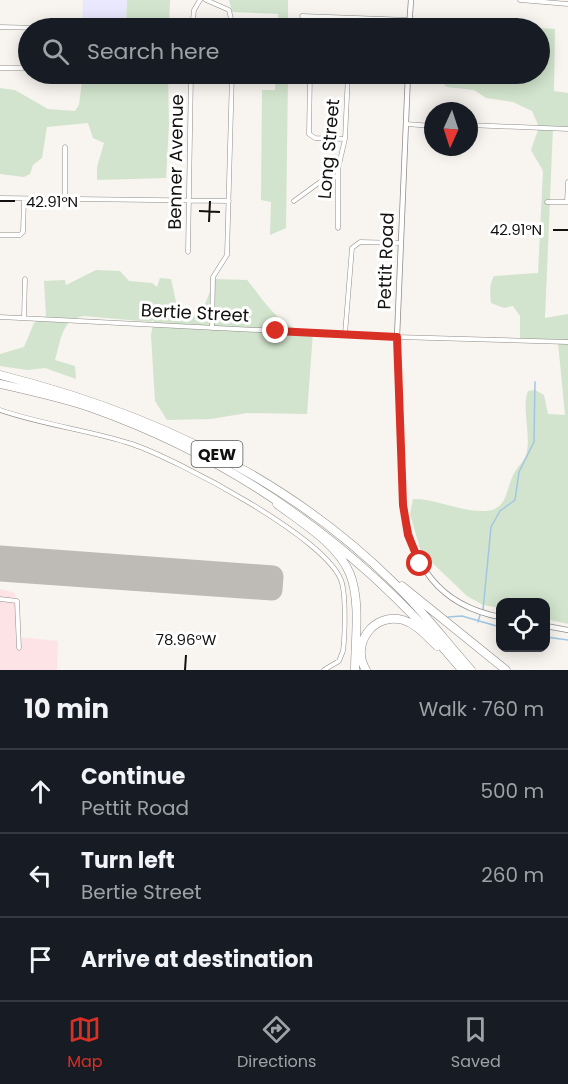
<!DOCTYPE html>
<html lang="en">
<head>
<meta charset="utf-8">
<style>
  body { margin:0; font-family:Poppins,sans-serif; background:#242831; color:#f1f3f6 }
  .controls { position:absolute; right:18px; bottom:18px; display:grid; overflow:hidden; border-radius:12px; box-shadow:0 3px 15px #0003 }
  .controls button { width:54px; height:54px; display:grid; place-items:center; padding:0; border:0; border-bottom:2px solid #363941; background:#171b24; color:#f1f3f6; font:30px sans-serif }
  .compass { position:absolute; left:424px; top:102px; width:54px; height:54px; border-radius:50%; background:#171b24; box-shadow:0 3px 15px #0003; rotate:183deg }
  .stop { position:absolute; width:18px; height:18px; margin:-14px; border:4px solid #d93025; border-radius:50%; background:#fff }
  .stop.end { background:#d93025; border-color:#fff; box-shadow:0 2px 6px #0008 }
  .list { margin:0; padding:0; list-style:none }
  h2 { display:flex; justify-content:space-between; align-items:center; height:78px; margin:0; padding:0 24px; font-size:26px }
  h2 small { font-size:20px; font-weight:400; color:#9ea1a6 }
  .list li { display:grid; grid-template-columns:39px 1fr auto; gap:18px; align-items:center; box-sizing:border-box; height:84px; padding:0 24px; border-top:2px solid #363941 }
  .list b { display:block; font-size:22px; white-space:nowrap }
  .list p { margin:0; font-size:20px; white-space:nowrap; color:#9ea1a6 }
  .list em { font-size:20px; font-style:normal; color:#9ea1a6 }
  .icon { flex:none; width:33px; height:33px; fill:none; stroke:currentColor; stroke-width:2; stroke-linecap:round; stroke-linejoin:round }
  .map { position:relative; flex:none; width:568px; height:670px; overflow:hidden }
  .search { position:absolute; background:#171b24; box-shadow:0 3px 15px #0003; left:18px; right:18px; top:18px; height:66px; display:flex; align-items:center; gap:15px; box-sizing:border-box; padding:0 21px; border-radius:33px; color:#9ea1a6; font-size:22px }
  .sheet { height:330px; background:#171b24 }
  nav { display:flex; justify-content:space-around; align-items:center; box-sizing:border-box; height:84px; border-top:2px solid #363941; background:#171b24; font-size:16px; color:#9ea1a6 }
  nav a { display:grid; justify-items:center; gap:3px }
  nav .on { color:#d93025 }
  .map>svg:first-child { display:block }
</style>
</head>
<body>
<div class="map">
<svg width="568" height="670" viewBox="0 0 568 670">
  <rect width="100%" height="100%" fill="#f8f4ef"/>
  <path fill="#fee3e6" d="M0 589 15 593 16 637 58 641 57 670H0Z"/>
  <path fill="#eae8fe" d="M83 0H127L126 28H82Z"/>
  <path fill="#d2e4cd" d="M127 0H170L169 28H126Z
    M229 0H288V28H278V14L232 12Z
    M443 22 555 29 554 91 568 93V127H553L545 318 568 314V624L546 619V602H500V608L483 605 467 596 421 552 410 514 413 499C438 499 460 512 485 511 510 510 505 486 516 470 519 465 524 461 526 455 532 436 521 409 528 391L535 390 544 395 548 414 565 415 558 342 520 339V316L513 306 504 308 491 303C490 294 489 284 494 276L538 273 543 171 531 150 539 127 532 111 513 102 486 98 474 90 447 87 431 75 540 74V28H444Z
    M83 74H168L169 124 166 178 97 180V167L104 143 93 138 88 123 47 127 42 158 33 165 30 174 24 177 0 174V88L15 90 48 109 75 111 79 105Z
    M276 74H288L286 228 270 235 271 202 261 200 262 90H275Z
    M96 270 120 271 129 281 152 283 157 287 160 278 171 279 179 316 201 314 215 279 247 280C268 305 280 330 313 332L307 414 247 413 211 419 167 420 155 401 151 335 154 320 150 322 85 316C61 318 61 341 55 360L75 366 76 379 45 368 27 370 0 366V354L24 347 34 323 46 316 44 281 65 280 66 285Z"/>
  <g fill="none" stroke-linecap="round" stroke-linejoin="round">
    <path stroke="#a0c6e4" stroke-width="1.5" d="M483 610 491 527 500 511 515 500 519 472 534 442 535 382
      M448 617 462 616 500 627
      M478 622 480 615
      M546 637 568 640"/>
    <path stroke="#bebab6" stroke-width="21" d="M0 556 273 576 272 590 0 571"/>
    <defs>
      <path id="minor" d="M206 0 229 10 233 28
        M520 0 568 4
        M302 16 410 20
        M0 27 40 28
        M192 28 194 10 200 0
        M350 28V19
        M0 68H28
        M310 74 309 134 315 138 345 139
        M406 124 433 126
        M469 125 568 129
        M65 147V199
        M0 198 229 201
        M294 201 320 182 337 176
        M547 202H568
        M567 202 568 182
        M338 228V169L345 139 348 74
        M0 235H20L23 232 24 199
        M188 252 191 74
        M0 317 397 337 568 342
        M24 318 25 279
        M212 328 213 277 227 255 232 74
        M345 334 352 248 360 242 401 243
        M0 410C43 425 89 430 132 444 176 459 330 539 342 583 346 598 345 635 343 651L339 661 324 670
        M0 599 17 601 19 648"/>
      <path id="tertiary" d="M409 28 411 0
        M408 74 397 337 403 505C412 565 438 605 500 617
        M546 626 568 630"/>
      <path id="motorway" d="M0 375C148 412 287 476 396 585 423 611 446 642 471 670
        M0 384C31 391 63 398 92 408 241 461 362 549 462 670
        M277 504C302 523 338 544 350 574 361 602 355 640 355 670
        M402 586 506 670
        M366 670C350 644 374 612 403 620 417 624 427 637 437 646"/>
    </defs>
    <use href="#minor" stroke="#908c88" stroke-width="5"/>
    <use href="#tertiary" stroke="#908c88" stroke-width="6"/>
    <use href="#motorway" stroke="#908c88" stroke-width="9"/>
    <use href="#minor" stroke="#fff" stroke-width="4"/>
    <use href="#tertiary" stroke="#fff" stroke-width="4.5"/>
    <use href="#motorway" stroke="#fff" stroke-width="8"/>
  </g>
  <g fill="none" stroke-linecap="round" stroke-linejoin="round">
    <path stroke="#d93025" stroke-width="8" d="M276 331 397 337 403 505 408 535 420 564"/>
  </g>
  <path fill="none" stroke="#131110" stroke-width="2" d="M0 201H15M199 211 220 212M209 222 210 201M553 230H568M185 670 186 655"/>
  <g text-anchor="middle" stroke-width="6" stroke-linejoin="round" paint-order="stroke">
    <rect fill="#fff" stroke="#5a5858" stroke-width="1.5" x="191.5" y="441" width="51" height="26" rx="4.5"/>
    <g font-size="16" font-weight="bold" fill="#131110">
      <text x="217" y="460">QEW</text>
    </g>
    <g font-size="18" fill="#131110" stroke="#fff">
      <text transform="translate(329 149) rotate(-85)" y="6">Long Street</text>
      <text transform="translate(176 162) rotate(-89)" y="6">Benner Avenue</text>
      <text transform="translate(386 261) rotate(-88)" y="6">Pettit Road</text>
      <text transform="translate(195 313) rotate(3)" y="6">Bertie Street</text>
    </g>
  </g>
  <g font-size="15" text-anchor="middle" fill="#131110" stroke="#fff" stroke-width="6" stroke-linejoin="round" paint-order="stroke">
    <text x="52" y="207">42.91°N</text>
    <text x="516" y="235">42.91°N</text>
    <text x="186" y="645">78.96°W</text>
  </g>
</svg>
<div class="controls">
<button><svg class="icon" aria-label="locate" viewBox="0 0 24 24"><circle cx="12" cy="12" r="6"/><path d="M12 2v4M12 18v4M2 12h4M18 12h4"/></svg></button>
</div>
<svg class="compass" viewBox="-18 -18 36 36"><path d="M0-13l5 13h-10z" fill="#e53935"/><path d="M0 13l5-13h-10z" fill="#9ea1a6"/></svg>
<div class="stop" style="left:420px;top:564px"></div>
<div class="stop end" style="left:276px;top:331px"></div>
<div class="search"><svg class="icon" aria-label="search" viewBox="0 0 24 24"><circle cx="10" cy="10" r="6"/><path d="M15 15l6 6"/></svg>Search here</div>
</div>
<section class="sheet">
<h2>10 min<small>Walk · 760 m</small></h2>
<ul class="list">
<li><svg class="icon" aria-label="ahead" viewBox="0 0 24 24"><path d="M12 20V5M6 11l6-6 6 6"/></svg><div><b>Continue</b><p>Pettit Road</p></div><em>500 m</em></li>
<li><svg class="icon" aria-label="left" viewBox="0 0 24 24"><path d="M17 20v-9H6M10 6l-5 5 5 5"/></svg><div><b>Turn left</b><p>Bertie Street</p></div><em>260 m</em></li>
<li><svg class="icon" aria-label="arrive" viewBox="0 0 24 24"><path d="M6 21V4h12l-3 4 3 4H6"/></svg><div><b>Arrive at destination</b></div></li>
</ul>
</section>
<nav>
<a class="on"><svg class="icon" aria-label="map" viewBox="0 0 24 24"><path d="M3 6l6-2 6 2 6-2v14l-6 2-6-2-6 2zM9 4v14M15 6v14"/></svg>Map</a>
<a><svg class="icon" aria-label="directions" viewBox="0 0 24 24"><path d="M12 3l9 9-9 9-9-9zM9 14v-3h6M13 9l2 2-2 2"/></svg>Directions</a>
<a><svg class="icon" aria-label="saved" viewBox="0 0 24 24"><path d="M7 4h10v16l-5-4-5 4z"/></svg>Saved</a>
</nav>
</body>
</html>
